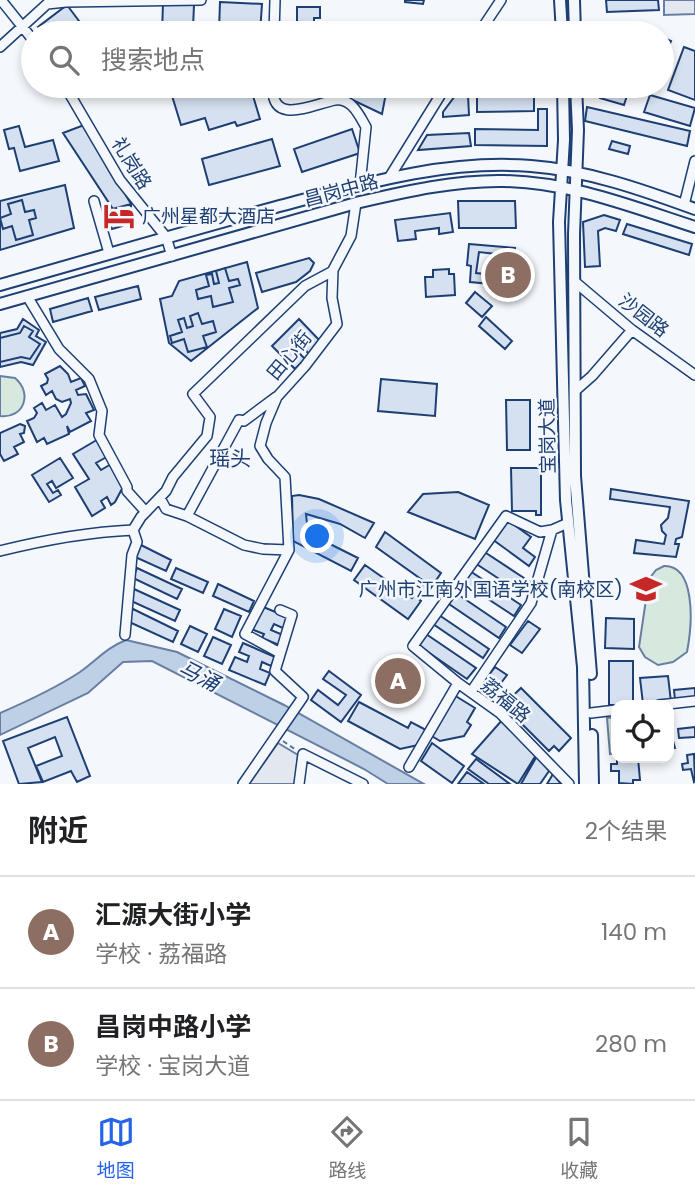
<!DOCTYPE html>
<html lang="zh">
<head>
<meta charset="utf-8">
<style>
  body { margin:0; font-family:Poppins,"Noto Sans SC",sans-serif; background:#f2f2f2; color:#202124 }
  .controls { position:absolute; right:21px; bottom:21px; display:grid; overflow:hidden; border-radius:14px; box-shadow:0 4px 10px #0003 }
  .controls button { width:63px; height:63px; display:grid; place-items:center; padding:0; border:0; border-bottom:2px solid #e0e0e0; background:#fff; color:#202124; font:35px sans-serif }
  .you { position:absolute; left:318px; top:537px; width:24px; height:24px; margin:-18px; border:5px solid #fff; border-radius:50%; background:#1a73e8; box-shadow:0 0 0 10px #1a73e833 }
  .badge { display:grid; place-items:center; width:46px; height:46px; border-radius:50%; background:#2563eb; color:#fff; font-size:23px; font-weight:700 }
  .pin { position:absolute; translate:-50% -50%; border:4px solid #fff; box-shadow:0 2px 7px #0006 }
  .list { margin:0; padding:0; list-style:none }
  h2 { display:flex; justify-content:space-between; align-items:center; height:91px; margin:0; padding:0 28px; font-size:30px }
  h2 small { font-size:23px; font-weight:400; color:#757577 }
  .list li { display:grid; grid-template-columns:46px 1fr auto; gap:21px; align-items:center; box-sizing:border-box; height:112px; padding:0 28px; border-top:2px solid #e0e0e0 }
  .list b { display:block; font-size:26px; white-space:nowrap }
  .list p { margin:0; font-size:23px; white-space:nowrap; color:#757577 }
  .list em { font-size:23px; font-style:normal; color:#757577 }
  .icon { flex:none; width:38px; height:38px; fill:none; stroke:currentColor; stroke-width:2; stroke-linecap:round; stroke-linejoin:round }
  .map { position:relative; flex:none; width:695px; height:784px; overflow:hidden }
  .search { position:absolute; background:#fff; box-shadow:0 4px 10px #0003; left:21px; right:21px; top:21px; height:77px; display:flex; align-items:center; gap:18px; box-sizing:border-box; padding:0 24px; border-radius:38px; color:#757577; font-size:26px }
  .sheet { height:315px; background:#fff }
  nav { display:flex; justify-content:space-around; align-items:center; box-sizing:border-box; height:98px; border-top:2px solid #e0e0e0; background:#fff; font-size:19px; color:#757577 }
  nav a { display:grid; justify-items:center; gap:4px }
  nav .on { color:#2563eb }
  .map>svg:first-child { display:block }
</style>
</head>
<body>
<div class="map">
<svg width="695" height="784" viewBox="0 0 695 784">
  <rect width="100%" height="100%" fill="#f4f7fb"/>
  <path fill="#d7e8df" stroke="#687fa3" stroke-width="2" d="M0 376 15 378C33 393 24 419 0 416Z
    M664 566C695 565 693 621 687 652L673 662 658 665 645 657 639 647 649 579 656 570Z
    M616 717V753L610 754 607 718Z"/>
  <path fill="#e3e8f0" stroke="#687fa3" stroke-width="2" d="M664 0H695V14L664 15Z
    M278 743 298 755 295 784H249Z"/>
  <path fill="#bed0e5" stroke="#687fa3" stroke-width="2" d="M126 640 177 652 284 705 424 784H388L364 769 152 661 123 662 88 693 0 735V713C28 701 54 689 80 672 97 660 106 648 126 640Z"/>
  <path fill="#d5e0f0" stroke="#1d3f73" stroke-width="2" d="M405 0H424L423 4 405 2Z
    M606 0H658L659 10 607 12Z
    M220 2 262 4 260 33H162L163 3 194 5 193 28 219 30Z
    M67 5 88 33H43L38 27Z
    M297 7H320V18H314V29H304V33H297Z
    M630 23 653 33H626Z
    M514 27H550V33H514Z
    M662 37 671 41 666 53 662 51Z
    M684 47 695 51V100L668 90Z
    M82 86H97L88 93Z
    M169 86H250L260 119 237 126 235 122 209 130 205 118 181 125Z
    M343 86 386 93 382 114 340 94Z
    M603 86H616L629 89 624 105 600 98Z
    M468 95 469 115 443 117V112L455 96Z
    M650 95 695 108 690 126 644 112Z
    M534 96V111L477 112V97Z
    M587 107 690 131 687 146 585 121Z
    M538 109H547V146L475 145V129L538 130Z
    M84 125 131 204 113 209 63 133Z
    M19 126 25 147 53 140 59 161 20 171 14 148 9 149 4 130Z
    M352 129 360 153 302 172 294 149Z
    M469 133 471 146 418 150 427 135Z
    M272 139 280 166 209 185 202 159Z
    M612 141 630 146 628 154 609 149Z
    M65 185 74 228 0 250V201Z
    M22 200 25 212 34 210 36 218 29 220 33 235 16 240 12 226 3 229 0 218 11 214 8 204Z
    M458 201H515L516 228H459Z
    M131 204V220L122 226 112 229 105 211Z
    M450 213 453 232 439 234V228L415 231 416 239 398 241 395 220Z
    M604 215 620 220 616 231 605 228 598 231 600 266 585 267 583 222Z
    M627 224 692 244 689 255 623 234Z
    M469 244 515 248 514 256 479 252 476 273 515 277 514 286 470 282 471 266 467 265Z
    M309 258 314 263 310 271 296 282 262 292 256 273Z
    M247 262 258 308 191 361 169 343 160 299 172 296 179 281Z
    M225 268 229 281 238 279 240 285 229 288 233 302 213 307 211 296 198 299 196 290 209 286 206 275 212 274 214 284 219 283 216 271Z
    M449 269V274H454L455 295 426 297 425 277H433V270Z
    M138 286 141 299 99 310 95 297Z
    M475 292 492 306 482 317 466 303Z
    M88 298 92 311 53 322 50 309Z
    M198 313 202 324 213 321 216 332 203 336 207 347 188 352 184 339 172 343 170 336 182 332 178 320 184 318 187 328 193 326 190 316Z
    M486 317 512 341 505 349 479 326Z
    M23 319 39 330 36 336 46 342 33 365 21 362 0 367V333L17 329Z
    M299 319 322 343 310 355 296 340 291 345 305 359 295 369 272 346Z
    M24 326 33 331 29 337 40 344 30 359 21 357 0 362V338L20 333Z
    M60 366 68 374 71 382 81 378 85 386 76 390 78 395 86 394 94 410 86 413 91 421 70 432 67 426 69 434 47 444 44 438 37 442 27 421 34 418 37 413 34 408 42 403 46 410 55 405 62 417 66 414 71 403 70 399 62 402 56 399 52 391 46 395 41 386 47 383 48 379 45 374Z
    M381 379 437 384 435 416 378 411Z
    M506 400H530V450H507Z
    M20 424 25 426 24 433 20 434 24 442 14 447 18 454 4 461 0 454V433Z
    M100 438 110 455 96 463 101 470 111 464 124 485 115 502 111 505 107 497 101 501 105 508 92 516 75 487 89 479 73 454Z
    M60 458 73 478 56 488 52 481 47 484 53 493 58 490 61 495 49 502 32 475Z
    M511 468H541V515H536V511H512Z
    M611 489 689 501 682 537 676 539 675 544H679L676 557 634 553 636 540 664 544 666 535 662 531 661 525 668 518 670 507 610 499Z
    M458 492 489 505 475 539 408 512 423 494Z
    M299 495 319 499 374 523 365 538 340 524 306 514 308 533 358 558 351 571 293 541 292 496Z
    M506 519 531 537 523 548 535 557 529 566 492 539Z
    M385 532 441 573 426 595 419 590 425 582 376 547Z
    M139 544 171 560 166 571 133 556Z
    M483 551 530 582 522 594 475 563Z
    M365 565 412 598 414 595 421 601 408 619 354 580Z
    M137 568 182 589 177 599 133 578Z
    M176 568 208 582 203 593 171 579Z
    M470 571 521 605 514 616 462 582Z
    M218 584 254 601 249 612 213 596Z
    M134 589 180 610 175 621 129 600Z
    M453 591 506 627 499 638 446 602Z
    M261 606 290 618 285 629 274 624 271 630 283 635 279 645 262 638 264 634 251 629Z
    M133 609 178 631 173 642 127 621Z
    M224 609 241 616 232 637 215 629Z
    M439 615 489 649 483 658 433 624Z
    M606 618 634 619V649L605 648Z
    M528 621 540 629 522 653 510 645Z
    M190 626 207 634 198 652 181 644Z
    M426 634 476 668 467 679 418 645Z
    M213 637 231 645 222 664 204 656Z
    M243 643 275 657 271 666 262 662 260 669 270 673 265 685 229 670 235 657 247 662 249 656 239 652Z
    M609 661H633V705H609Z
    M495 667 507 675 489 699 477 691Z
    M329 671 361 695 341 722 311 700 318 690 338 705 346 695 323 679Z
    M668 676 671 702 643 704 640 678Z
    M521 688 571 738 559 751 554 746 549 751 503 705Z
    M695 688V698L675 700 674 690Z
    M454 695 475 708 467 722 471 725 464 736 440 741 430 735Z
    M359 702 408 728 411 722 426 730 418 745 400 749 348 721Z
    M67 717 90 776 77 782 71 771 43 782 36 766 62 756 55 737 28 748 42 782 19 784 3 741Z
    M503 719 536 755 518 784 472 754Z
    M669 727 675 748 669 749Z
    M695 727V737L679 738 678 729Z
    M432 743 464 766 452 783 421 761Z
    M694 754 695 781 694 782 691 769 683 770 682 764 688 763 687 755Z
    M537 756 549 771 540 784H521Z
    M617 758H625V761L630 762V758H638L640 780H633V784L619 783V771H611V764H617Z
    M476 759 510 784H489L468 769Z
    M467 772 484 784H458Z
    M553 774 561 784H547Z"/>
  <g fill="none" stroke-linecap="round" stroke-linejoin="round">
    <defs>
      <path id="minor" d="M1 0 33 40
        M274 33 275 0
        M479 33 501 0
        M0 47 47 4 66 2 201 0
        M65 86 120 180 166 237 172 256
        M273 86C271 126 311 105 335 100 352 98 359 115 366 127L360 185
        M389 178 446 86
        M94 201 109 253
        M684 205 695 161
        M574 281 632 330 695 375
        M27 296 59 349 89 379 102 411 99 435 127 487V491L146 512
        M575 391 592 376 632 330
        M160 498 166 509 187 516 244 545 263 549 289 550
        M187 516 239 420 244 421 276 397
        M0 551C44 540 88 532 133 530
        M125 635 132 555 137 542 133 530 141 517 166 491 173 477 207 436 210 417 193 394 305 286 333 271
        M280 653 245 634 289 550 285 477 268 459 260 446 266 423 277 397 305 366 337 324 332 298 333 270 351 236 356 203
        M458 683 413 646 506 516 540 532 552 530
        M471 692 531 603 552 530 568 523
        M659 705 695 701
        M591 713 616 710
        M409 767 458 683 500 713 569 784
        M243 784 303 697 275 671 292 615 280 610
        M299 784 303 754 363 784"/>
      <path id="major" d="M560 0 562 33
        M574 0 575 33
        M563 86 564 140 559 222 566 500 583 667 585 784
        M576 86 578 130 574 234 575 476 591 674
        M0 285C92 259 184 232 276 207 359 185 444 159 531 166 586 170 643 190 695 209
        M0 304 356 203C404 192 455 180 504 181 570 182 633 207 695 227
        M592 735 593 784"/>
    </defs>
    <use href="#minor" stroke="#1d3f73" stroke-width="12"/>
    <use href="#major" stroke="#1d3f73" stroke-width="14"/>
    <path stroke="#5e769c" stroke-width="2" stroke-dasharray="5 3.5" stroke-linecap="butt" d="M283 741 296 750"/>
    <use href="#minor" stroke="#f4f7fb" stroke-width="9"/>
    <use href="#major" stroke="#f4f7fb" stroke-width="10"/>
  </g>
  <defs>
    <symbol id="hotel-bare" viewBox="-9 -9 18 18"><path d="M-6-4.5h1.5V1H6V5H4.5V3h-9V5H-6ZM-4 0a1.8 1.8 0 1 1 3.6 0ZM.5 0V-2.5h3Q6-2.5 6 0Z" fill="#c62828" stroke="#f4f7fb" stroke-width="2.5" paint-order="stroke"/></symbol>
    <symbol id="school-bare" viewBox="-9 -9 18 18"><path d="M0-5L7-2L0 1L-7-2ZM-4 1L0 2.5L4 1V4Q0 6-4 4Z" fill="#c62828" stroke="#f4f7fb" stroke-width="2.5" paint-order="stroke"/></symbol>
  </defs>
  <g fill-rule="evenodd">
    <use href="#hotel-bare" x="97" y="194" width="44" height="44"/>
    <use href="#school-bare" x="624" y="567" width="44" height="44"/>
  </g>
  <g text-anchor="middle" stroke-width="5" stroke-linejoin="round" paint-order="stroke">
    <g font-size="19" fill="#1d3f73" stroke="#f4f7fb">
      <text transform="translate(132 163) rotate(58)" y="7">礼岗路</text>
      <text transform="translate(341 190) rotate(-15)" y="7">昌岗中路</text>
      <text transform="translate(644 315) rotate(38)" y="7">沙园路</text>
      <text transform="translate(289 355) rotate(-50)" y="7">田心街</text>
      <text transform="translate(547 436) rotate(-91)" y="7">宝岗大道</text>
      <text transform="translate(506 700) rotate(40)" y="7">荔福路</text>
    </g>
    <g font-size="19" fill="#1d3f73" stroke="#f4f7fb" text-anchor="start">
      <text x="142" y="223">广州星都大酒店</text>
      <text x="623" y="596" text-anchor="end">广州市江南外国语学校(南校区)</text>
    </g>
    <g font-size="21" fill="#1d3f73" stroke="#f4f7fb">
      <text x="230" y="466">瑶头</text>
    </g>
    <g font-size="21" font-style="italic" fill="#1d3f73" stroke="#f4f7fb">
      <text transform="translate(199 676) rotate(27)" y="7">马涌</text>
    </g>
  </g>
</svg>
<div class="controls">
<button><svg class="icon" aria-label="locate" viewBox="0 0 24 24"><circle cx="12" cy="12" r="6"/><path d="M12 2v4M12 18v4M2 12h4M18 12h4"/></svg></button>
</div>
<div class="you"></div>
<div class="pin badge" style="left:398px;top:681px;background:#8d6e63">A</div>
<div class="pin badge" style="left:508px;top:275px;background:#8d6e63">B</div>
<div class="search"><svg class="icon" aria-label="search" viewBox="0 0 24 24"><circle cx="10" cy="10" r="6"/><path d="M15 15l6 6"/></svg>搜索地点</div>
</div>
<section class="sheet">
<h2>附近<small>2个结果</small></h2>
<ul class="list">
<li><span class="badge" style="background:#8d6e63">A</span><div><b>汇源大街小学</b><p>学校 · 荔福路</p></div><em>140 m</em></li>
<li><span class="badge" style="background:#8d6e63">B</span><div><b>昌岗中路小学</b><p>学校 · 宝岗大道</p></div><em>280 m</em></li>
</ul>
</section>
<nav>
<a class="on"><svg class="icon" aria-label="map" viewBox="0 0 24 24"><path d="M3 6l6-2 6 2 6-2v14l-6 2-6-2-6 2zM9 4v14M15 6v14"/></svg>地图</a>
<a><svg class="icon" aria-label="directions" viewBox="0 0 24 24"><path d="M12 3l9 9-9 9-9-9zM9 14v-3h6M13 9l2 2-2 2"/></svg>路线</a>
<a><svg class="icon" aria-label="saved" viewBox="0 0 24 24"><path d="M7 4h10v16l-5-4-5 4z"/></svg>收藏</a>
</nav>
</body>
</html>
